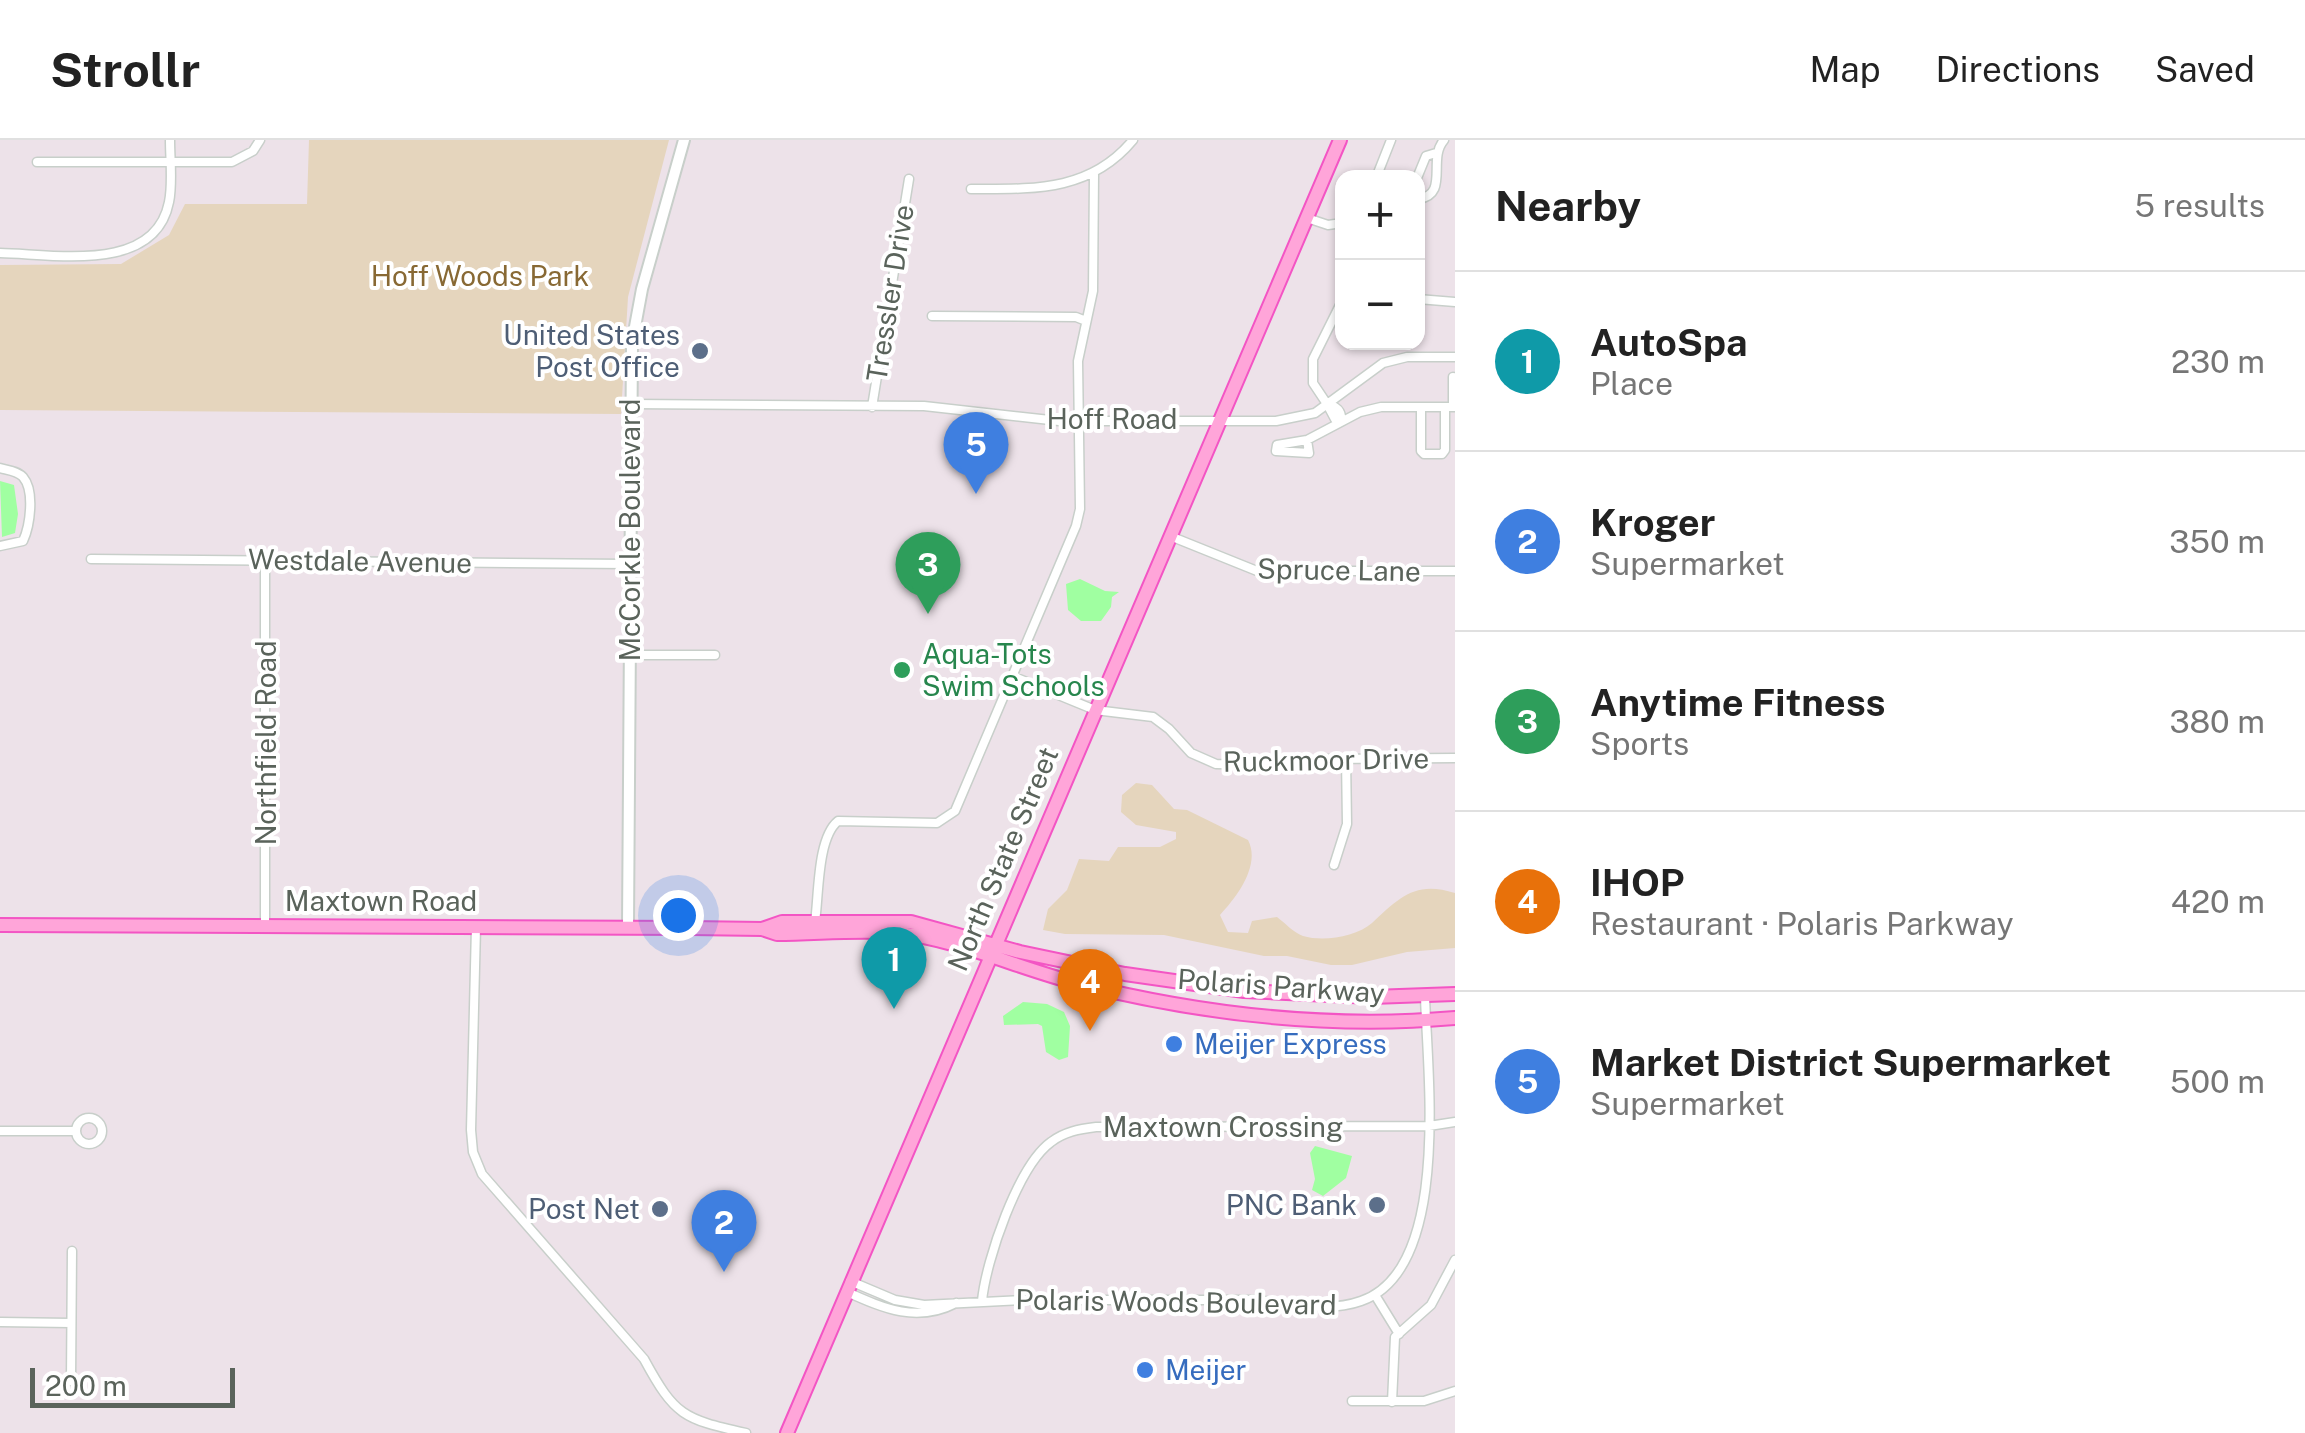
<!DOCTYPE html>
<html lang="en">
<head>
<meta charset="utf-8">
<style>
  body { margin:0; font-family:"Public Sans",sans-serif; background:#f2f2f2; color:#222 }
  .controls { position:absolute; right:30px; top:30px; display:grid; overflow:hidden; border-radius:20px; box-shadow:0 2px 8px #0004 }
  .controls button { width:90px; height:90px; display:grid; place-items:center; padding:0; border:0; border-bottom:2px solid #e0e0e0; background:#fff; color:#222; font:50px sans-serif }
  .scale { position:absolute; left:30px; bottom:25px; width:205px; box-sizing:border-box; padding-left:10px; border:5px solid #5a635b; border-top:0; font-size:28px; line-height:35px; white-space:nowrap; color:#5a635b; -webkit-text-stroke:8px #fff; paint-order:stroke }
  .you { position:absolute; left:678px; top:775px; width:35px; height:35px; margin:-25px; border:8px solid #fff; border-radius:50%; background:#1a73e8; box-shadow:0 0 0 15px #1a73e833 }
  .badge { display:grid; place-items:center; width:65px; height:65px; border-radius:50%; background:#a92aeb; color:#fff; font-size:32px; font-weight:700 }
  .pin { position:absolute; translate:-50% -82px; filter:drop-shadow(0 2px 5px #0008) }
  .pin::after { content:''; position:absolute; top:52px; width:35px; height:30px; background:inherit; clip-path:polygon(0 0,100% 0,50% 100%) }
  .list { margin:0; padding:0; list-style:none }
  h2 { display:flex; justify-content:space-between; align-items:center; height:130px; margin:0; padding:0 40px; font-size:42px }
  h2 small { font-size:32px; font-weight:400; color:#767676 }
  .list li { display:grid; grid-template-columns:65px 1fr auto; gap:30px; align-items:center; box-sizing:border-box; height:180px; padding:0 40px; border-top:2px solid #e0e0e0 }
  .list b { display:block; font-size:38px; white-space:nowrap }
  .list p { margin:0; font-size:32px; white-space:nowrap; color:#767676 }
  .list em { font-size:32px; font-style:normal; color:#767676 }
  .map { position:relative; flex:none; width:1455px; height:1293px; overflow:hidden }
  header { display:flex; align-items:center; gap:60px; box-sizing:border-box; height:140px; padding:0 50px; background:#fff; border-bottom:2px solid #e0e0e0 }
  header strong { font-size:48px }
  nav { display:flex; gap:55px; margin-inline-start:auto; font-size:35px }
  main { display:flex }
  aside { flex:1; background:#fff }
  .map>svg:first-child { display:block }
</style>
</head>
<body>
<header>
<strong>Strollr</strong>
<nav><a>Map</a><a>Directions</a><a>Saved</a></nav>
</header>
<main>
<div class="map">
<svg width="1455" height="1293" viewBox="0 0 1455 1293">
  <rect width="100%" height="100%" fill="#ede2e9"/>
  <path fill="#e5d5bd" d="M309 0H669L628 157 621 274 0 270V125L121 124 169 95 185 64H307Z
    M1136 643 1152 645 1174 669 1187 670 1248 700C1261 725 1237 757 1220 775L1228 792 1248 793 1252 781 1277 777C1285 783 1294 793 1303 796 1323 802 1356 797 1372 783 1399 758 1415 740 1455 753V808L1407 812 1352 825H1331L1287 816H1264L1164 795 1065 794 1043 790 1048 769 1067 750 1079 719 1109 721 1118 707H1160L1176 699V692L1136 685 1121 672 1122 655Z"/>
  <path fill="#a0ffa1" d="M0 341 14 345 18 374 15 393 2 397Z
    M1080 439 1105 451 1119 452 1112 457 1111 467 1101 481H1081L1068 470 1066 444Z
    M1023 862 1047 864 1064 872 1070 886 1068 917 1059 920 1046 912 1042 886 1038 884 1004 885 1003 876Z
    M1315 1006 1352 1016 1346 1038 1323 1056 1312 1050 1315 1039 1310 1013Z"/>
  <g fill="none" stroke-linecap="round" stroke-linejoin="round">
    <defs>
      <path id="minor" d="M37 22H232L253 11 260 0
        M1376 38 1391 0
        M1417 38 1426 16 1436 13
        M971 49C1033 49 1090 52 1133 0
        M1418 59C1450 55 1427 19 1444 0
        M1307 78 1328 85 1342 83
        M0 113C54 114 155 134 169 62 173 43 170 20 170 0
        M1418 159 1455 162
        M932 176 1076 177 1086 181
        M630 264 924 266 1059 281H1276L1315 273 1383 223 1407 217H1455
        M1327 264 1313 243V219L1342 161
        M1327 264C1336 266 1342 271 1341 281L1335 279Z
        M872 267 909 39
        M1421 267V311L1424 314H1442L1445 310V267
        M1453 267V237
        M1307 300 1309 313 1276 311 1277 305 1307 300 1360 272 1381 267H1455
        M0 328C7 330 18 331 23 337 35 351 30 386 23 401L0 406
        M1170 396 1257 431H1455
        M91 419 629 424
        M629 515H715
        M1012 536 1095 570 1153 577 1169 589 1191 613 1216 624 1263 625 1328 619 1455 618
        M1334 725 1347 684 1346 618
        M815 782C819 755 817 698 838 681L937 683 955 671 1076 386 1080 369 1078 221 1093 151 1094 34
        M265 786V420
        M476 787 471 990 473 1012 482 1034 644 1219C675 1276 683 1279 746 1293
        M76 991a13 13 0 1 1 26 0a13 13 0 1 1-26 0Z
        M0 991H75
        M850 1141 895 1160 924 1165 1022 1160H1255C1289 1163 1328 1173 1361 1161 1452 1130 1427 931 1425 856
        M847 1152C885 1169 917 1183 956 1163
        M1375 1155 1399 1194
        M982 1161C986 1120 1018 1026 1051 1002 1064 992 1079 989 1096 987L1429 986 1455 982
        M0 1182 71 1183
        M71 1241 72 1111
        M1352 1261H1424L1455 1251
        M1392 1262 1395 1197 1431 1165 1455 1120"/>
      <path id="tertiary" d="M628 787 632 203 642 149 684 0"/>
      <path id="primary" d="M0 785 690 788 762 789 777 794C817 794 860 789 899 793 959 800 1017 828 1076 843 1199 874 1328 889 1455 878
        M762 789 782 782H911L1020 812 1125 834 1244 851 1372 857 1455 854
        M787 1293 1340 0"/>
    </defs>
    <use href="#minor" stroke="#c8cfca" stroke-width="11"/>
    <use href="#tertiary" stroke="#c8cfca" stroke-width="14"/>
    <use href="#primary" stroke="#f355c4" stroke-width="16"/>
    <use href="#minor" stroke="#fff" stroke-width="8"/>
    <use href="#tertiary" stroke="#fff" stroke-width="10"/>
    <use href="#primary" stroke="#ffa5d9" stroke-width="12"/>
  </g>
  <g fill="#5c6f8a" stroke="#fff" stroke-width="4">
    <circle cx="700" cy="211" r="10"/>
    <circle cx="1377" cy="1065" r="10"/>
    <circle cx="660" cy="1069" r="10"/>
  </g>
  <circle fill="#2e9e5b" stroke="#fff" stroke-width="4" cx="902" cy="530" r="10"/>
  <g fill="#3f7fe0" stroke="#fff" stroke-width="4">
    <circle cx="1174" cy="904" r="10"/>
    <circle cx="1145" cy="1230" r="10"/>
  </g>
  <g text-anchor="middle" stroke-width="8" stroke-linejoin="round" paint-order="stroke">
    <g font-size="28" fill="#886934" stroke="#fff">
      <text x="480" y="146">Hoff Woods Park</text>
    </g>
    <g font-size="28" fill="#5a635b" stroke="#fff">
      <text transform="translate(890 153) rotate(-81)" y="10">Tressler Drive</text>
      <text x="1112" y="289">Hoff Road</text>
      <text transform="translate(630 390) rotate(-90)" y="10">McCorkle Boulevard</text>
      <text transform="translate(360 421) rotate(1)" y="10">Westdale Avenue</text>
      <text transform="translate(1339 430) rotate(1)" y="10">Spruce Lane</text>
      <text transform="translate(266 603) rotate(-90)" y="10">Northfield Road</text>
      <text transform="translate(1326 620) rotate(-1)" y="10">Ruckmoor Drive</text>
      <text transform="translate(1003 719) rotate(-67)" y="10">North State Street</text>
      <text x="381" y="771">Maxtown Road</text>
      <text transform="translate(1281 846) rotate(4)" y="10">Polaris Parkway</text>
      <text x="1223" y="997">Maxtown Crossing</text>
      <text transform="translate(1176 1162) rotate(1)" y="10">Polaris Woods Boulevard</text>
    </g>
    <g font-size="28" fill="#4e5e75" stroke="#fff" text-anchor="end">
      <text x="680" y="205">United States<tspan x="680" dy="32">Post Office</tspan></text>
      <text x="1357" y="1075">PNC Bank</text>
      <text x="640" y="1079">Post Net</text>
    </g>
    <g font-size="28" fill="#27864d" stroke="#fff" text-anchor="start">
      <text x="922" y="524">Aqua-Tots<tspan x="922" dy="32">Swim Schools</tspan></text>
    </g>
    <g font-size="28" fill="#366cbe" stroke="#fff" text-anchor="start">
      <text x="1194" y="914">Meijer Express</text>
      <text x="1165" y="1240">Meijer</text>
    </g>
  </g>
</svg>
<div class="controls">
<button>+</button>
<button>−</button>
</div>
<div class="scale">200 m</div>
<div class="you"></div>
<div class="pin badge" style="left:894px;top:869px;background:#0f9aa8">1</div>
<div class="pin badge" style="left:724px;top:1132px;background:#3f7fe0">2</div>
<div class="pin badge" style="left:928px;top:474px;background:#2e9e5b">3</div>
<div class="pin badge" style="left:1090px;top:891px;background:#e8710a">4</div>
<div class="pin badge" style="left:976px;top:354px;background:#3f7fe0">5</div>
</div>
<aside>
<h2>Nearby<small>5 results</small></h2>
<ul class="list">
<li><span class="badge" style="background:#0f9aa8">1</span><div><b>AutoSpa</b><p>Place</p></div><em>230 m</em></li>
<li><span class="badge" style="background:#3f7fe0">2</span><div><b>Kroger</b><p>Supermarket</p></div><em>350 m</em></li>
<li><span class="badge" style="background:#2e9e5b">3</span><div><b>Anytime Fitness</b><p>Sports</p></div><em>380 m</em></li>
<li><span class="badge" style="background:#e8710a">4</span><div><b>IHOP</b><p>Restaurant · Polaris Parkway</p></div><em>420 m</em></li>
<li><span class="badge" style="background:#3f7fe0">5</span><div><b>Market District Supermarket</b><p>Supermarket</p></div><em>500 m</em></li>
</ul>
</aside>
</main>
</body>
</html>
